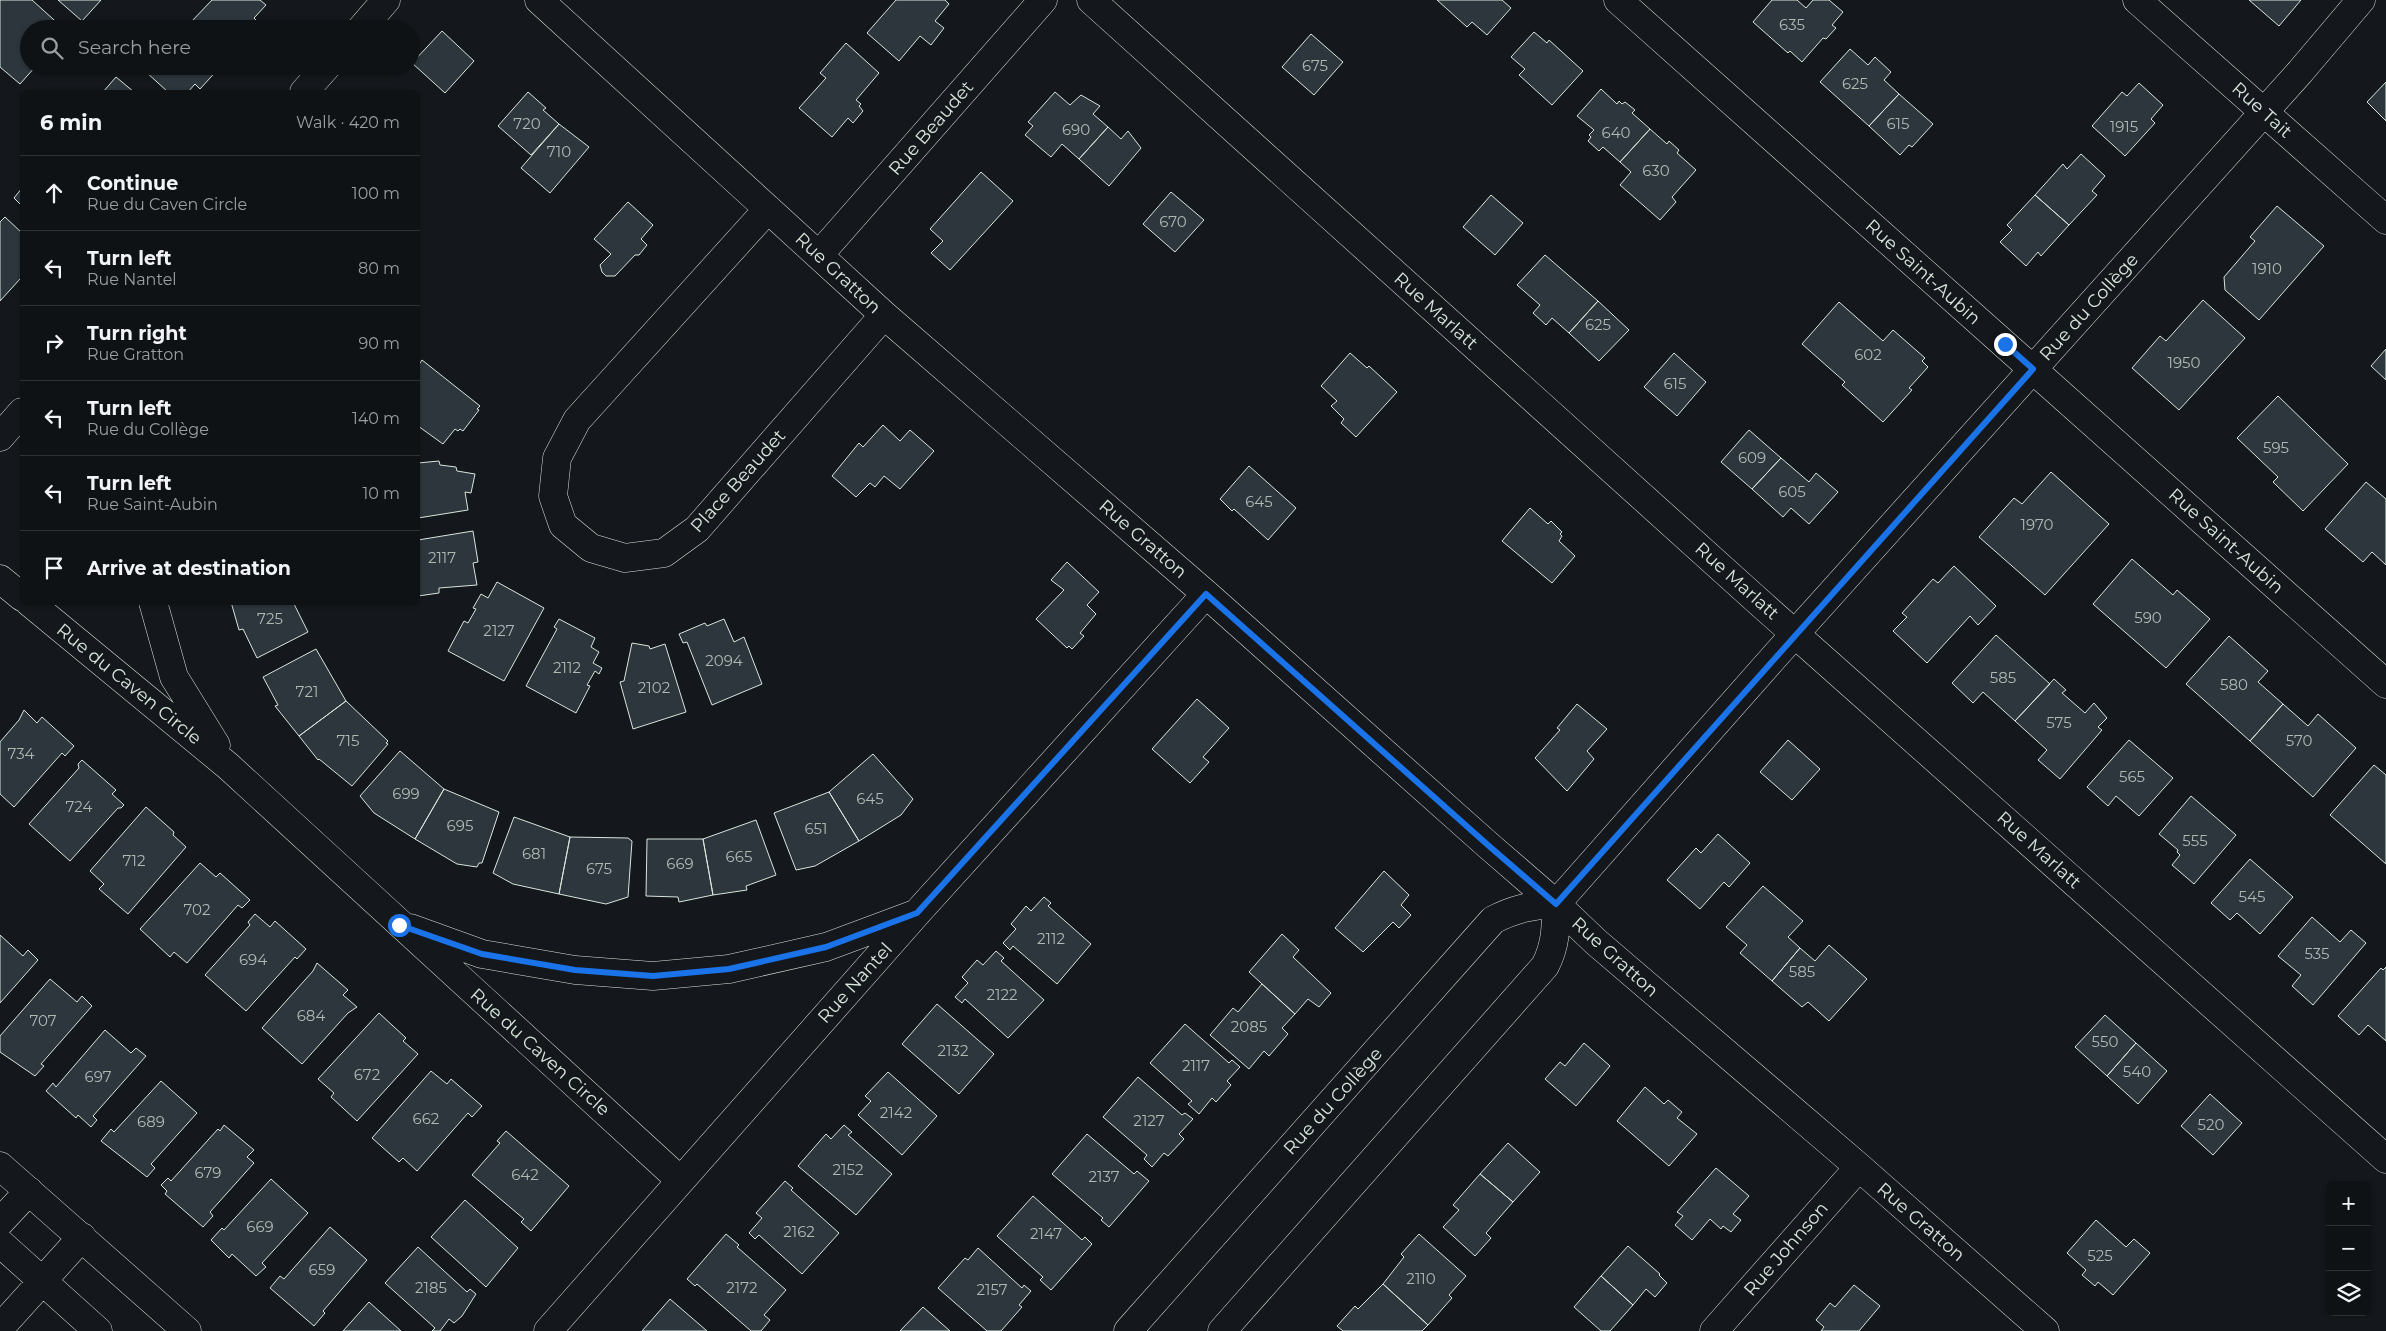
<!DOCTYPE html>
<html lang="en">
<head>
<meta charset="utf-8">
<style>
  body { margin:0; font-family:Montserrat,sans-serif; background:#1d2022; color:#f1f3f6 }
  .controls { position:absolute; right:15px; bottom:15px; display:grid; overflow:hidden; border-radius:8px; box-shadow:0 1px 4px #0004 }
  .controls button { width:45px; height:45px; display:grid; place-items:center; padding:0; border:0; border-bottom:1px solid #2f3234; background:#0f1215; color:#f1f3f6; font:25px sans-serif }
  .stop { position:absolute; width:15px; height:15px; margin:-11px; border:4px solid #1a73e8; border-radius:50%; background:#fff }
  .stop.end { background:#1a73e8; border-color:#fff; box-shadow:0 1px 5px #0008 }
  .list { margin:0; padding:0; list-style:none }
  h2 { display:flex; justify-content:space-between; align-items:center; height:65px; margin:0; padding:0 20px; font-size:21px }
  h2 small { font-size:16px; font-weight:400; color:#9b9ea0 }
  .list li { display:grid; grid-template-columns:32px 1fr auto; gap:15px; align-items:center; box-sizing:border-box; height:75px; padding:0 20px; border-top:1px solid #2f3234 }
  .list b { display:block; font-size:19px; white-space:nowrap }
  .list p { margin:0; font-size:16px; white-space:nowrap; color:#9b9ea0 }
  .list em { font-size:16px; font-style:normal; color:#9b9ea0 }
  .icon { flex:none; width:28px; height:28px; fill:none; stroke:currentColor; stroke-width:2; stroke-linecap:round; stroke-linejoin:round }
  .map { position:relative; flex:none; width:2386px; height:1331px; overflow:hidden }
  .search { position:absolute; background:#0f1215; box-shadow:0 1px 4px #0004; left:20px; top:20px; width:400px; height:55px; display:flex; align-items:center; gap:12px; box-sizing:border-box; padding:0 18px; border-radius:28px; color:#9b9ea0; font-size:19px }
  .panel { position:absolute; background:#0f1215; box-shadow:0 1px 4px #0004; left:20px; top:90px; width:400px; height:515px; border-radius:8px }
  .map>svg:first-child { display:block }
</style>
</head>
<body>
<div class="map">
<svg width="2386" height="1331" viewBox="0 0 2386 1331">
  <rect width="100%" height="100%" fill="#14181c"/>
  <path fill="#2c363c" stroke="#d8e6dc" d="M0 0H32L64 29H29V66H36L20 84 0 67Z
    M58 0H101L82 21Z
    M212 0H260L266 5 254 18 260 24 255 29H198L191 22Z
    M896 0H945L949 4 935 21 944 28 931 45 920 36 899 61 867 33Z
    M1437 0H1502L1511 8 1487 35 1472 22 1467 27Z
    M1772 0H1797L1806 8 1813 0H1829L1843 12 1832 25 1836 28 1826 39 1823 38 1802 62 1790 51 1788 53 1753 22Z
    M2249 0H2301L2279 26Z
    M442 31 474 61 445 93 412 63Z
    M1534 32 1547 43 1549 40 1583 71 1552 105 1519 75 1525 69 1511 57Z
    M1311 34 1343 62 1314 95 1282 67Z
    M846 43 879 73 856 100 861 104 859 106 863 111 853 123 848 118 832 137 799 108 826 78 820 73Z
    M1850 49 1868 65 1875 57 1891 72 1884 80 1899 94 1869 126 1820 82Z
    M151 66H221L200 89 195 84 188 92H168L146 72Z
    M116 77 134 92H103Z
    M2386 82V121L2367 102Z
    M2139 83 2163 105 2151 119 2155 123 2125 156 2092 126 2122 92 2127 96Z
    M1601 89 1617 104 1619 101 1622 104 1625 102 1635 110 1632 113 1650 129 1620 162 1603 147 1599 151 1588 141 1591 137 1589 135 1594 130 1577 116Z
    M528 92 546 108 543 110 559 124 531 155 498 126Z
    M1055 92 1070 105 1081 95 1100 106 1093 114 1108 127 1079 159 1062 144 1051 157 1025 135 1033 126 1028 122Z
    M1899 94 1933 124 1912 147 1909 145 1900 155 1869 126Z
    M559 124 589 147 550 193 521 168Z
    M1108 127 1121 139 1128 131 1141 148 1109 186 1079 159Z
    M1650 129 1667 144 1669 141 1679 150 1677 153 1696 170 1672 197 1676 202 1660 220 1620 185 1631 172 1620 162Z
    M2081 154 2105 176 2092 191 2097 195 2069 225 2035 195 2063 164 2067 169Z
    M981 172 1013 201 950 270 931 253 943 241 930 229Z
    M22 188V206L14 198Z
    M1171 192 1204 220 1175 252 1143 224Z
    M1491 195 1523 223 1495 255 1463 227Z
    M2035 195 2069 225 2041 256 2038 252 2026 266 2000 242 2012 230 2007 225Z
    M628 202 653 225 641 239 647 245 639 255H635L615 276H606L602 272 600 265 611 254 594 239Z
    M2277 206 2324 246 2259 320 2225 290 2224 277 2255 241 2250 237Z
    M5 217 22 233V282L20 279 0 301V222Z
    M1545 255 1598 301 1569 333 1552 318 1546 325 1533 313 1540 305 1517 285Z
    M2203 300 2245 338 2179 410 2132 368 2160 336 2166 341Z
    M1598 301 1629 330 1599 361 1569 333Z
    M1839 302 1883 341 1893 330 1925 358 1922 361 1928 367 1909 388 1912 390 1883 422 1842 385 1845 382 1802 344Z
    M2386 349V380L2371 366Z
    M1350 353 1367 368 1369 366 1397 392 1356 437 1341 423 1344 419 1331 406 1337 401 1321 386Z
    M1674 353 1706 382 1677 416 1644 387Z
    M422 360 480 406 477 409 479 410 463 431 460 429 458 431 455 429 443 444 418 426V366Z
    M2278 396 2348 464 2303 511 2273 482 2278 477 2237 438Z
    M883 425 900 441 910 430 934 451 900 489 884 476 875 487 870 483 856 497 832 476 859 443 863 447Z
    M1749 430 1781 458 1752 489 1721 462Z
    M1781 458 1809 482 1816 473 1838 492 1809 524 1791 508 1783 517 1752 489Z
    M439 461 440 465 456 467 457 471 475 474 471 493 465 492 468 510 418 518V463Z
    M1249 466 1296 508 1268 540 1234 509 1232 511 1220 499Z
    M2051 472 2109 524 2045 595 1979 537 2014 498 2022 504Z
    M2366 482 2386 499V565L2372 552 2363 562 2325 529Z
    M1530 508 1548 524 1551 521 1562 532 1560 534 1562 536 1559 541 1575 556 1552 583 1502 541Z
    M473 531 478 562 473 563 477 585 439 588V593L418 596V540Z
    M2132 559 2173 595 2177 590 2210 619 2166 668 2093 604Z
    M1067 562 1099 592 1087 605 1096 614 1080 633 1084 636 1072 649 1069 646 1067 648 1036 619 1064 590 1051 580Z
    M1954 566 1996 606 1978 625 1970 616 1927 663 1893 631 1907 617 1902 613 1933 579 1938 583Z
    M497 582 544 608 504 681 448 651 464 621 468 623 476 609 473 608 481 594 488 598Z
    M231 602H293L308 632 257 658 243 629 239 630Z
    M559 619 595 638 591 647 599 652 593 663 602 668 599 674 595 671 587 685 590 686 576 713 526 686 557 629 554 627Z
    M724 619 734 642 744 637 762 684 712 705 687 642 683 643 679 634 705 623 707 626Z
    M1996 635 2050 684 2015 721 1983 692 1973 703 1952 683Z
    M2229 636 2268 671 2258 682 2283 704 2250 741 2186 684Z
    M632 643 649 646 650 649 665 644 686 712 633 729 620 682 624 681Z
    M316 649 346 701 299 736 275 706 278 705 263 677Z
    M2054 679 2066 690 2062 693 2085 713 2094 703 2107 718 2098 727 2102 730 2060 779 2038 760 2047 750 2015 721Z
    M1197 699 1229 728 1203 757 1209 762 1190 783 1152 749Z
    M346 701 388 741 386 743 388 744 352 786 319 759 318 760 299 736Z
    M1577 704 1607 729 1587 751 1594 759 1567 791 1535 758 1560 730 1557 728Z
    M2283 704 2308 726 2318 714 2356 748 2313 797 2250 741Z
    M24 710 37 723 42 717 74 746 65 756 62 753 14 807 0 794V742L19 720Z
    M1788 740 1820 769 1792 800 1760 772Z
    M2129 740 2173 778 2139 816 2116 796 2108 806 2087 787Z
    M400 751 444 789 415 839 374 813 360 796Z
    M873 754 913 799 901 815 859 841 829 792Z
    M82 760 116 790 112 794 124 805 121 808H118L70 861 29 824 79 768 78 764Z
    M2374 765 2386 775V864L2330 815Z
    M444 789 499 812 482 863H479L477 867 457 864 415 839Z
    M829 792 859 841 815 866 796 870 774 813Z
    M2191 796 2236 835 2194 884 2172 865 2180 855 2177 852 2178 850 2159 834Z
    M146 807 174 832 173 835 186 847 128 914 99 889 104 884 90 871Z
    M514 817 570 837 559 894 513 884 493 873Z
    M756 820 776 875 746 886 747 890 713 895 703 839Z
    M1718 834 1750 863 1729 887 1724 882 1700 909 1667 880 1696 848 1701 853Z
    M570 837 628 838 632 841 628 897 606 904 559 894Z
    M647 839H703L713 895 679 902 678 897 646 896Z
    M2250 859 2293 897 2260 934 2237 913 2230 920 2211 903Z
    M200 863 216 877 220 873 250 900 242 908 238 905 187 963 174 952 170 957 140 929Z
    M1384 871 1409 895 1401 905 1411 915 1399 928 1393 922 1363 952 1335 928Z
    M1763 886 1803 921 1788 937 1800 948 1772 981 1740 953 1747 945 1726 927Z
    M1044 897 1051 903 1048 906 1091 944 1057 984 1013 946 1010 950 1003 943 1016 929 1011 924 1026 906 1031 911Z
    M255 914 270 927 275 921 306 949 297 959 295 957 246 1011 205 975 250 925 248 922Z
    M2312 917 2340 942 2351 930 2366 943 2313 1005 2292 986 2301 975 2278 956Z
    M1282 934 1299 950 1293 957 1331 993 1319 1007 1308 999 1295 1014 1249 972Z
    M0 935 23 956 28 950 38 960 0 1003Z
    M1829 945 1867 979 1829 1021 1808 1002 1802 1007 1772 981 1800 948 1815 961Z
    M996 951 1004 958 1001 961 1044 1000 1008 1038 965 999 962 1003 955 997 968 983 962 977 977 960 983 965Z
    M317 963 348 990 343 995 357 1007 348 1013 302 1064 262 1028 313 971Z
    M2386 967V1041L2368 1025 2359 1035 2338 1016 2381 968 2383 970Z
    M50 979 77 1002 82 996 92 1006 41 1064 44 1066 35 1076 0 1052V1036Z
    M1262 984 1295 1014 1282 1028 1288 1034 1269 1056 1264 1051 1249 1069 1210 1035 1233 1008 1238 1012Z
    M937 1004 994 1054 959 1094 902 1044Z
    M379 1013 406 1038 403 1041 418 1054 357 1121 331 1097 334 1093 318 1079Z
    M2105 1015 2136 1043 2107 1076 2075 1047Z
    M1185 1024 1229 1063 1232 1060 1240 1067 1227 1081 1231 1085 1216 1102 1212 1098 1199 1114 1188 1104 1192 1101 1150 1063Z
    M105 1030 131 1053 136 1048 146 1056 93 1116 97 1120 91 1127 78 1115 76 1118 46 1091 53 1083 56 1087Z
    M1584 1043 1610 1066 1576 1106 1545 1079 1560 1062 1565 1066Z
    M2136 1043 2167 1071 2138 1104 2107 1076Z
    M431 1071 447 1084 451 1079 482 1106 472 1117 468 1113 417 1171 403 1158 399 1162 372 1138Z
    M888 1072 937 1116 902 1155 858 1115 871 1101 865 1096Z
    M1138 1077 1182 1115 1185 1113 1193 1119 1179 1134 1184 1139 1168 1156 1164 1153 1152 1167 1144 1159 1147 1155 1103 1117Z
    M161 1081 197 1113 151 1164 155 1168 147 1177 101 1141 111 1129 114 1132Z
    M1645 1087 1664 1104 1668 1100 1682 1112 1677 1118 1697 1134 1669 1166 1617 1121Z
    M2210 1094 2242 1123 2213 1155 2181 1126Z
    M224 1125 254 1150 247 1157 254 1163 210 1212 213 1216 203 1227 165 1194 167 1191 161 1185 168 1178 171 1181 218 1129 220 1131Z
    M844 1125 852 1132 848 1135 892 1174 856 1215 798 1166 826 1134 831 1139Z
    M506 1131 569 1186 531 1231 521 1222 524 1219 472 1175 500 1143 497 1141Z
    M1087 1134 1134 1174 1137 1171 1149 1181 1109 1227 1101 1220 1103 1218 1052 1174Z
    M1508 1143 1540 1172 1513 1202 1480 1174Z
    M1716 1168 1749 1196 1733 1214 1741 1220 1731 1232 1723 1226 1721 1229 1710 1219 1692 1240 1675 1225 1683 1216 1677 1212Z
    M1480 1174 1513 1202 1486 1233 1491 1238 1475 1256 1443 1227 1459 1210 1453 1205Z
    M271 1179 308 1213 262 1263 266 1267 256 1276 232 1254 229 1258 211 1240 222 1228 224 1230Z
    M785 1181 793 1188 791 1190 839 1233 802 1274 759 1235 755 1239 749 1233 762 1218 756 1213Z
    M1033 1196 1082 1240 1085 1237 1092 1244 1051 1290 1040 1280 1043 1277 997 1236Z
    M465 1200 518 1248 486 1287 431 1237Z
    M2096 1220 2126 1247 2134 1239 2150 1253 2113 1295 2098 1282 2095 1286 2082 1275 2086 1270 2067 1253Z
    M330 1227 367 1260 323 1311 325 1313 314 1326 270 1288 280 1276 284 1279Z
    M726 1234 739 1245 737 1247 786 1290 764 1315 770 1320 761 1331H751L697 1284 695 1286 687 1279Z
    M1419 1234 1466 1276 1449 1295 1452 1298 1428 1325 1383 1284 1404 1257 1401 1254Z
    M1628 1246 1660 1274 1659 1275 1667 1283 1655 1297 1646 1289 1633 1305 1601 1276Z
    M418 1247 467 1292 470 1289 476 1294 462 1316 454 1323 449 1319 440 1331H432L435 1328 385 1283Z
    M978 1248 1022 1288 1024 1285 1031 1291 1019 1305 1022 1307 1001 1331H987L938 1288 965 1258 968 1260Z
    M1601 1276 1633 1305 1610 1331H1601L1574 1307Z
    M1383 1284 1428 1325 1422 1331H1343L1337 1326 1355 1306 1358 1309Z
    M1854 1285 1880 1306 1859 1331H1821L1824 1327 1816 1320 1830 1303 1835 1307Z
    M670 1299 707 1331H642Z
    M369 1302 401 1331H343Z
    M923 1307 950 1331H900Z"/>
  <g fill="none" stroke-linecap="round" stroke-linejoin="round">
    <defs>
      <path id="minor" d="M539 0 884 315 1206 594 1489 846 1556 904 1596 942 1859 1167 2045 1331
        M1091 0 1759 602 2386 1159
        M1618 0 2386 684
        M2137 0 2386 220
        M361 29 386 0
        M304 92 327 66
        M768 209 577 420 557 458 553 496 563 525 591 548 625 558 664 553 697 529 884 315
        M819 255 1043 0
        M0 437 22 412
        M0 579 22 597
        M29 602 228 766 680 1180
        M153 602 174 677 216 745
        M410 928 482 954 575 970 653 976 729 969 826 947 912 915
        M0 1166 187 1331
        M0 1222 29 1191
        M0 1243 98 1331
        M0 1328 82 1237
        M548 1331 917 913 1206 594
        M1128 1331 1493 920C1514 909 1532 905 1556 904
        M1222 1331 1545 966C1556 945 1556 927 1556 904L1775 656 2300 72 2361 0
        M1714 1331 1859 1167"/>
    </defs>
    <use href="#minor" stroke="#d8e6dc" stroke-width="29"/>
    <use href="#minor" stroke="#14181c" stroke-width="28"/>
  </g>
  <g fill="none" stroke-linecap="round" stroke-linejoin="round">
    <path stroke="#1a73e8" stroke-width="6" d="M399 925 482 954 575 970 653 976 729 969 826 947 917 913 1206 594 1489 846 1556 904 2033 369 2005 344"/>
  </g>
  <g text-anchor="middle" stroke-width="4" stroke-linejoin="round" paint-order="stroke">
    <g font-size="15" fill="#adbab4">
      <text x="1792" y="30">635</text>
      <text x="1315" y="71">675</text>
      <text x="1855" y="89">625</text>
      <text x="527" y="129">720</text>
      <text x="1898" y="129">615</text>
      <text x="2124" y="132">1915</text>
      <text x="1076" y="135">690</text>
      <text x="1616" y="138">640</text>
      <text x="559" y="157">710</text>
      <text x="1656" y="176">630</text>
      <text x="1173" y="227">670</text>
      <text x="2267" y="274">1910</text>
      <text x="1598" y="330">625</text>
      <text x="1868" y="360">602</text>
      <text x="2184" y="368">1950</text>
      <text x="1675" y="389">615</text>
      <text x="2276" y="453">595</text>
      <text x="1752" y="463">609</text>
      <text x="1792" y="497">605</text>
      <text x="1259" y="507">645</text>
      <text x="2037" y="530">1970</text>
      <text x="442" y="563">2117</text>
      <text x="2148" y="623">590</text>
      <text x="270" y="624">725</text>
      <text x="499" y="636">2127</text>
      <text x="724" y="666">2094</text>
      <text x="567" y="673">2112</text>
      <text x="2003" y="683">585</text>
      <text x="2234" y="690">580</text>
      <text x="654" y="693">2102</text>
      <text x="307" y="697">721</text>
      <text x="2059" y="728">575</text>
      <text x="348" y="746">715</text>
      <text x="2299" y="746">570</text>
      <text x="21" y="759">734</text>
      <text x="2132" y="782">565</text>
      <text x="406" y="799">699</text>
      <text x="870" y="804">645</text>
      <text x="79" y="812">724</text>
      <text x="460" y="831">695</text>
      <text x="816" y="834">651</text>
      <text x="2195" y="846">555</text>
      <text x="534" y="859">681</text>
      <text x="739" y="862">665</text>
      <text x="134" y="866">712</text>
      <text x="680" y="869">669</text>
      <text x="599" y="874">675</text>
      <text x="2252" y="902">545</text>
      <text x="197" y="915">702</text>
      <text x="1051" y="944">2112</text>
      <text x="2317" y="959">535</text>
      <text x="253" y="965">694</text>
      <text x="1802" y="977">585</text>
      <text x="1002" y="1000">2122</text>
      <text x="311" y="1021">684</text>
      <text x="43" y="1026">707</text>
      <text x="1249" y="1032">2085</text>
      <text x="2105" y="1047">550</text>
      <text x="953" y="1056">2132</text>
      <text x="1196" y="1071">2117</text>
      <text x="2137" y="1077">540</text>
      <text x="367" y="1080">672</text>
      <text x="98" y="1082">697</text>
      <text x="896" y="1118">2142</text>
      <text x="426" y="1124">662</text>
      <text x="1149" y="1126">2127</text>
      <text x="151" y="1127">689</text>
      <text x="2211" y="1130">520</text>
      <text x="848" y="1175">2152</text>
      <text x="208" y="1178">679</text>
      <text x="525" y="1180">642</text>
      <text x="1104" y="1182">2137</text>
      <text x="260" y="1232">669</text>
      <text x="799" y="1237">2162</text>
      <text x="1046" y="1239">2147</text>
      <text x="2100" y="1261">525</text>
      <text x="322" y="1275">659</text>
      <text x="1421" y="1284">2110</text>
      <text x="431" y="1293">2185</text>
      <text x="742" y="1293">2172</text>
      <text x="992" y="1295">2157</text>
    </g>
    <g font-size="18" fill="#d8e6dc" stroke="#14181c">
      <text transform="translate(2262 110) rotate(42)" y="6">Rue Tait</text>
      <text transform="translate(931 128) rotate(-49)" y="6">Rue Beaudet</text>
      <text transform="translate(1923 272) rotate(42)" y="6">Rue Saint-Aubin</text>
      <text transform="translate(838 273) rotate(43)" y="6">Rue Gratton</text>
      <text transform="translate(2089 307) rotate(-48)" y="6">Rue du Collège</text>
      <text transform="translate(1436 311) rotate(42)" y="6">Rue Marlatt</text>
      <text transform="translate(738 481) rotate(-48)" y="6">Place Beaudet</text>
      <text transform="translate(1143 539) rotate(41)" y="6">Rue Gratton</text>
      <text transform="translate(2226 541) rotate(42)" y="6">Rue Saint-Aubin</text>
      <text transform="translate(1737 581) rotate(42)" y="6">Rue Marlatt</text>
      <text transform="translate(129 684) rotate(39)" y="6">Rue du Caven Circle</text>
      <text transform="translate(2039 850) rotate(42)" y="6">Rue Marlatt</text>
      <text transform="translate(1615 957) rotate(42)" y="6">Rue Gratton</text>
      <text transform="translate(855 983) rotate(-48)" y="6">Rue Nantel</text>
      <text transform="translate(540 1052) rotate(42)" y="6">Rue du Caven Circle</text>
      <text transform="translate(1333 1101) rotate(-48)" y="6">Rue du Collège</text>
      <text transform="translate(1921 1222) rotate(41)" y="6">Rue Gratton</text>
      <text transform="translate(1786 1249) rotate(-49)" y="6">Rue Johnson</text>
    </g>
  </g>
</svg>
<div class="controls">
<button>+</button>
<button>−</button>
<button><svg class="icon" aria-label="layers" viewBox="0 0 24 24"><path d="M12 4l9 5-9 5-9-5zM3 14l9 5 9-5"/></svg></button>
</div>
<div class="stop" style="left:399px;top:925px"></div>
<div class="stop end" style="left:2005px;top:344px"></div>
<div class="search"><svg class="icon" aria-label="search" viewBox="0 0 24 24"><circle cx="10" cy="10" r="6"/><path d="M15 15l6 6"/></svg>Search here</div>
<section class="panel">
<h2>6 min<small>Walk · 420 m</small></h2>
<ul class="list">
<li><svg class="icon" aria-label="ahead" viewBox="0 0 24 24"><path d="M12 20V5M6 11l6-6 6 6"/></svg><div><b>Continue</b><p>Rue du Caven Circle</p></div><em>100 m</em></li>
<li><svg class="icon" aria-label="left" viewBox="0 0 24 24"><path d="M17 20v-9H6M10 6l-5 5 5 5"/></svg><div><b>Turn left</b><p>Rue Nantel</p></div><em>80 m</em></li>
<li><svg class="icon" aria-label="right" viewBox="0 0 24 24"><path d="M7 20v-9h11M14 6l5 5-5 5"/></svg><div><b>Turn right</b><p>Rue Gratton</p></div><em>90 m</em></li>
<li><svg class="icon" aria-label="left" viewBox="0 0 24 24"><path d="M17 20v-9H6M10 6l-5 5 5 5"/></svg><div><b>Turn left</b><p>Rue du Collège</p></div><em>140 m</em></li>
<li><svg class="icon" aria-label="left" viewBox="0 0 24 24"><path d="M17 20v-9H6M10 6l-5 5 5 5"/></svg><div><b>Turn left</b><p>Rue Saint-Aubin</p></div><em>10 m</em></li>
<li><svg class="icon" aria-label="arrive" viewBox="0 0 24 24"><path d="M6 21V4h12l-3 4 3 4H6"/></svg><div><b>Arrive at destination</b></div></li>
</ul>
</section>
</div>
</body>
</html>
